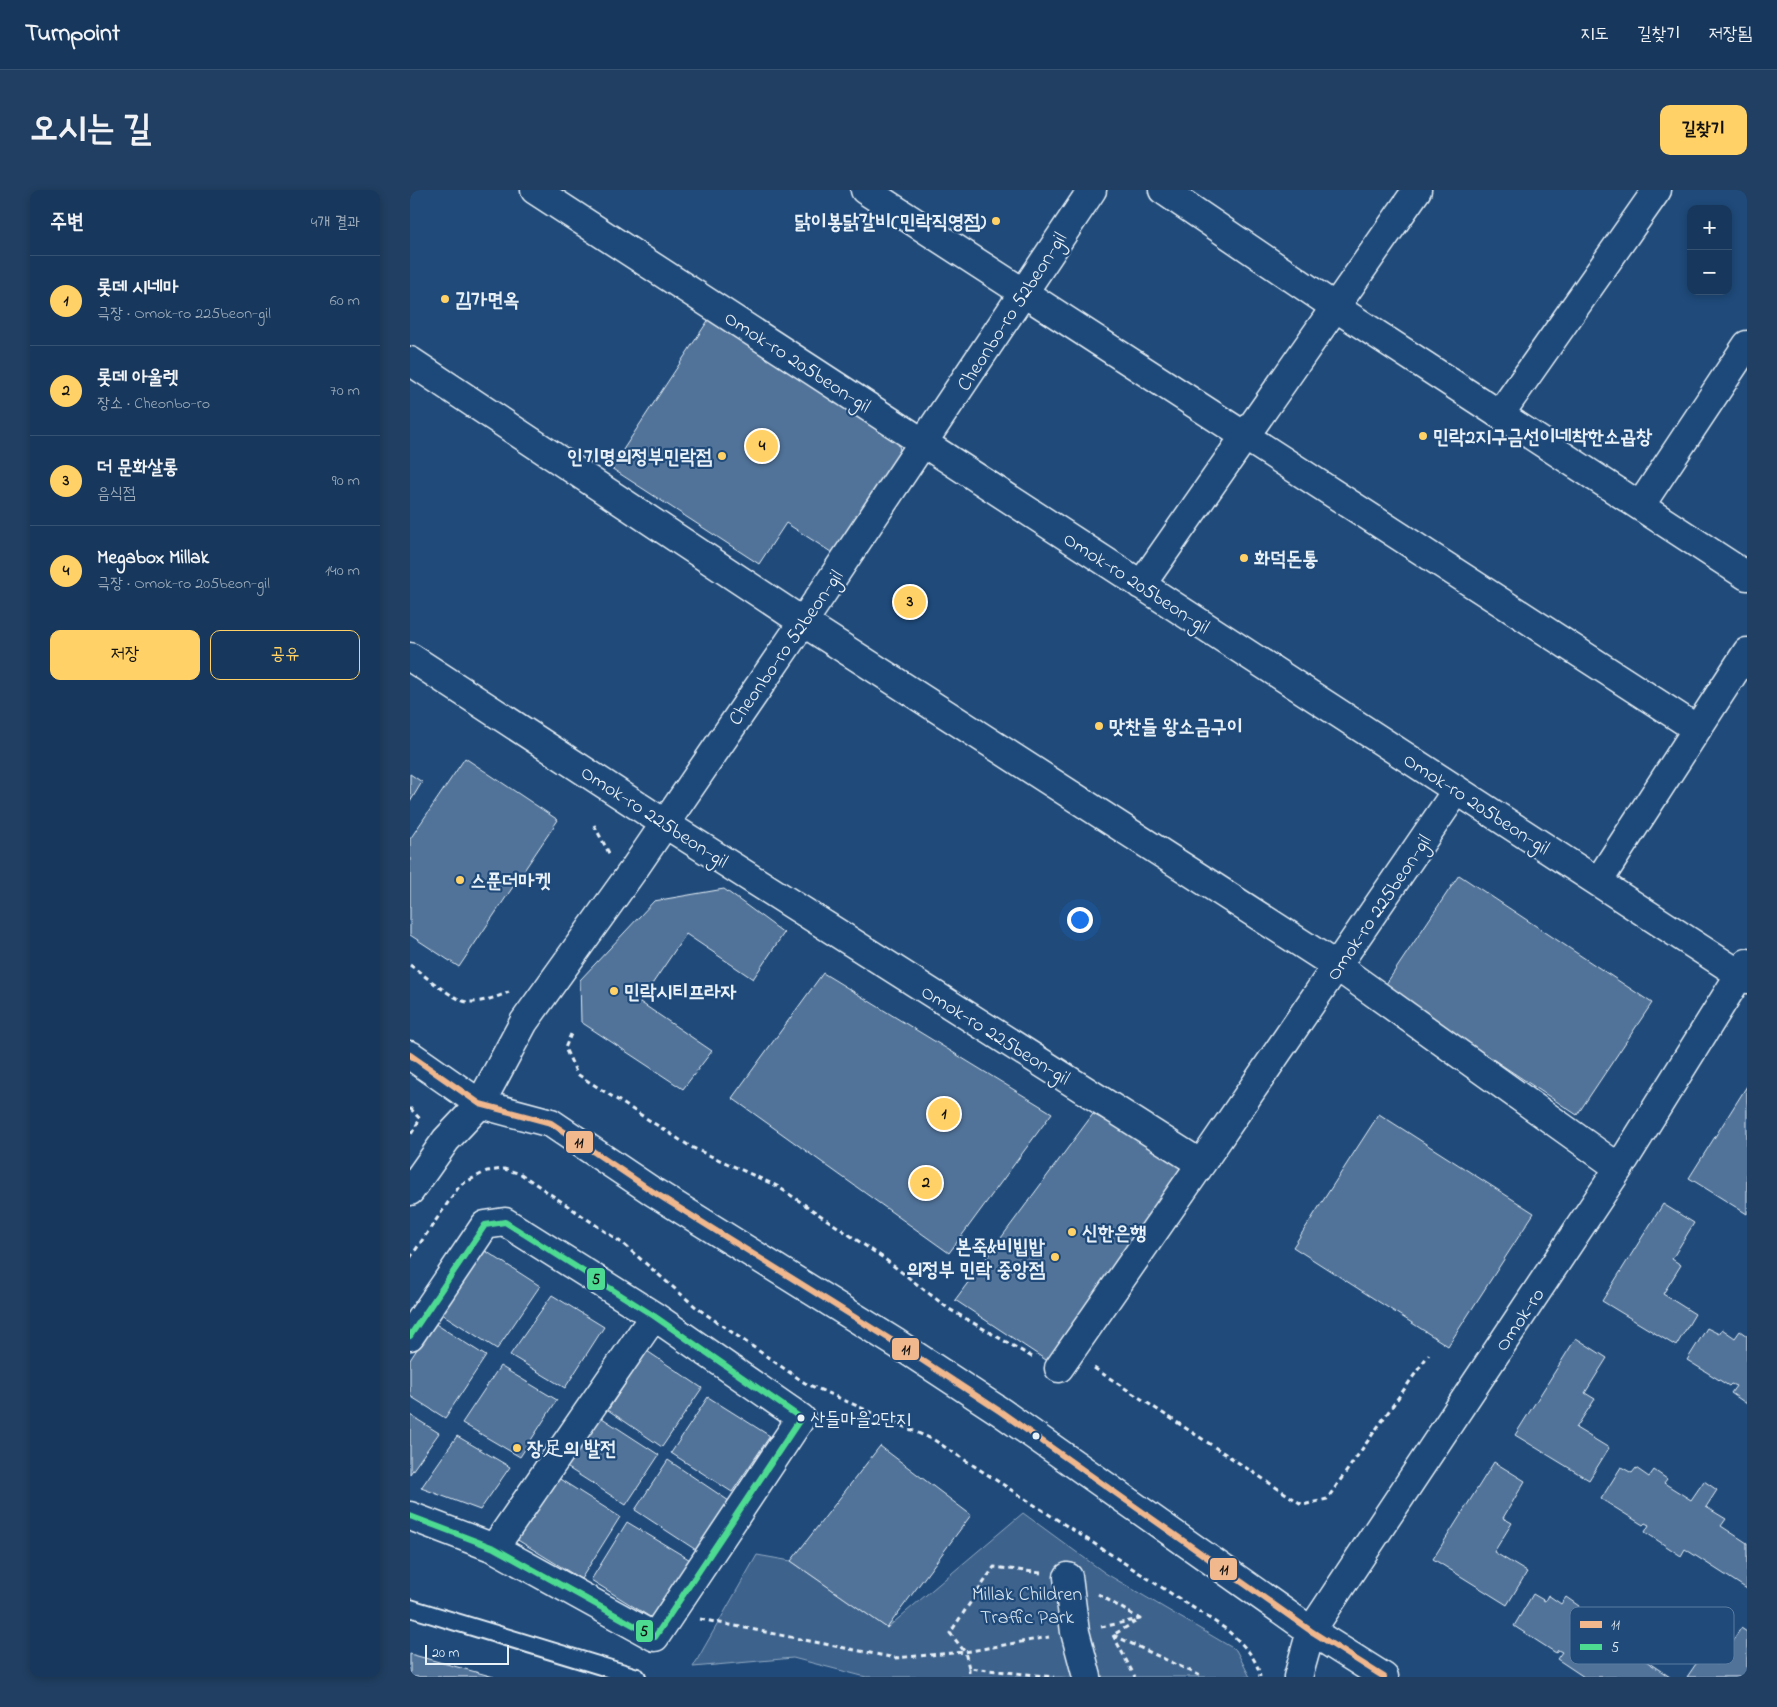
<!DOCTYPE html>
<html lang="ko">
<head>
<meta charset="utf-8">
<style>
  body { margin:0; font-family:"Indie Flower","LXGW WenKai TC","Poor Story",sans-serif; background:#203f62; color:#f1f3f6 }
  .controls { position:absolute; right:15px; top:15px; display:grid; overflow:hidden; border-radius:10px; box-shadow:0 2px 8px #0003 }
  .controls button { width:45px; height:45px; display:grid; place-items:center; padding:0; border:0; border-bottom:1px solid #365272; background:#17385c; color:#f1f3f6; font:25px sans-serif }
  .scale { position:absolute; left:15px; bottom:12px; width:84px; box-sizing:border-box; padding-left:5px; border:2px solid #e8f1f8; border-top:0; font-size:14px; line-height:18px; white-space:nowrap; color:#e8f1f8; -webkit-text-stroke:4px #1f4a7a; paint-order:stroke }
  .you { position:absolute; left:669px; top:729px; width:18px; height:18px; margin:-12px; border:4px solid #fff; border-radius:50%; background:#1a73e8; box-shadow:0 0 0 8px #1a73e833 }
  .badge { display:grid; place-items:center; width:32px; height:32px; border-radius:50%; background:#ffd166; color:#111; font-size:16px; font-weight:700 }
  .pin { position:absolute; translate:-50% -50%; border:2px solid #fff; box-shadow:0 1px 5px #0006 }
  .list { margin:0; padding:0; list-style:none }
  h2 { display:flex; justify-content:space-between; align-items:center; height:65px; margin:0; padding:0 20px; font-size:21px }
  h2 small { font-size:16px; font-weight:400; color:#9eacbb }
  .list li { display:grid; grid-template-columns:32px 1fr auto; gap:15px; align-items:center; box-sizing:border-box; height:90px; padding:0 20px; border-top:1px solid #365272 }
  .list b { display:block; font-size:19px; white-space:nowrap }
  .list p { margin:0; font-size:16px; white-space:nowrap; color:#9eacbb }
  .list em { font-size:16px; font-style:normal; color:#9eacbb }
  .actions { display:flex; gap:10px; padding:15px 20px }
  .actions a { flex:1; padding:11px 0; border:1px solid #ffd166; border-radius:10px; text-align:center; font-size:18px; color:#ffd166 }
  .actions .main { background:#ffd166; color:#111 }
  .map { position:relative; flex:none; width:1337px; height:1487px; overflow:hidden; border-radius:10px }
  header { display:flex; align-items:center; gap:30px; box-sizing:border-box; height:70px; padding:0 25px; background:#17385c; border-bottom:1px solid #365272 }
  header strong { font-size:24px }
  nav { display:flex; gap:28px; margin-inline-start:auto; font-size:18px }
  .intro { display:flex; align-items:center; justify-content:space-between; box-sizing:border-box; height:120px; padding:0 30px }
  h1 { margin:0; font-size:35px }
  .button { padding:12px 22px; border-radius:10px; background:#ffd166; color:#111; font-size:18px; font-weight:700 }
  main { display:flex; gap:30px; padding:0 30px }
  aside { flex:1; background:#17385c; border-radius:10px; box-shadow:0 2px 8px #0003 }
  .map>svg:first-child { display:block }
</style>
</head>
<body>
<header>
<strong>Turnpoint</strong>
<nav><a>지도</a><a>길찾기</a><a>저장됨</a></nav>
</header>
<div class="intro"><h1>오시는 길</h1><a class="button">길찾기</a></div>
<main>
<aside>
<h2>주변<small>4개 결과</small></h2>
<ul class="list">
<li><span class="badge">1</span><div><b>롯데 시네마</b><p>극장 · Omok-ro 225beon-gil</p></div><em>60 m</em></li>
<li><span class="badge">2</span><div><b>롯데 아울렛</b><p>장소 · Cheonbo-ro</p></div><em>70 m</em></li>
<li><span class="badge">3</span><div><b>더 문화살롱</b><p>음식점</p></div><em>90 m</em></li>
<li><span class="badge">4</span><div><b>Megabox Millak</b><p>극장 · Omok-ro 205beon-gil</p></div><em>140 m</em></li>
</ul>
<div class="actions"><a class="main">저장</a><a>공유</a></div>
</aside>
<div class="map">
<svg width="1337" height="1487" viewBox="0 0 1337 1487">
  <rect width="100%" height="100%" fill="#1f4a7a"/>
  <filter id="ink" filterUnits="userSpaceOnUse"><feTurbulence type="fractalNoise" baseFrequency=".02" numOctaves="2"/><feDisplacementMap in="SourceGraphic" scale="10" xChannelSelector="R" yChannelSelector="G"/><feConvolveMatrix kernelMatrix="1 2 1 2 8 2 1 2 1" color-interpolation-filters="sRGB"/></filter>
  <g filter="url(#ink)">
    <path fill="#3c628c" stroke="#92aac2" d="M613 1323 695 1383 826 1460 840 1487H456L383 1468 283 1477 347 1365 381 1371 477 1438Z"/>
    <path fill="#517399" stroke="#e8f1f8" d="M301 126 487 249 491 263 424 364 376 333 349 374 201 278Z
      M55 568 148 630 49 777 0 745V649Z
      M0 584 12 592 0 612Z
      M1049 685 1242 813 1167 925 974 797Z
      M314 699 374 743 343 789 276 744 230 812 302 861 273 899 171 832 170 790 244 711Z
      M413 783 642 923 539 1063 322 908Z
      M1337 896V1024L1279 988Z
      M683 924 777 975 639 1172 545 1110Z
      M969 924 1124 1023 1038 1156 883 1057Z
      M1253 1014 1284 1033 1262 1069 1271 1075 1253 1104 1285 1124 1266 1156 1192 1111Z
      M74 1060 130 1096 87 1159 32 1124Z
      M142 1105 194 1137 155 1198 100 1165Z
      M24 1133 76 1166 35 1228 0 1206V1170Z
      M1297 1138 1309 1144 1312 1139 1325 1148 1330 1141 1337 1146V1214L1321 1203 1326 1196 1321 1194 1319 1196 1277 1170Z
      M1166 1148 1197 1168 1175 1203 1185 1209 1166 1238 1199 1258 1179 1290 1105 1245Z
      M237 1161 292 1198 252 1257 198 1220Z
      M90 1176 147 1210 110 1267 52 1233Z
      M298 1207 360 1246 322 1302 261 1263Z
      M0 1225 29 1243 0 1284Z
      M189 1226 249 1265 216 1315 155 1276Z
      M47 1246 100 1277 70 1320 11 1298Z
      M470 1256 561 1325 477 1438 381 1371Z
      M258 1270 319 1311 286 1360 225 1320Z
      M1084 1272 1115 1291 1093 1328 1102 1333 1084 1362 1117 1382 1097 1415 1023 1369Z
      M1211 1277 1222 1283 1226 1278 1239 1287 1244 1280 1257 1289 1254 1293 1281 1310 1294 1291 1307 1300 1296 1317 1316 1329 1311 1336 1337 1353V1399L1275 1359 1271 1366 1235 1342 1239 1335 1235 1333 1233 1335 1191 1309Z
      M145 1286 210 1327 171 1389 106 1349Z
      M217 1332 282 1371 245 1430 181 1390Z
      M1123 1404 1135 1411 1138 1405 1151 1414 1156 1407 1169 1416 1167 1420 1193 1437 1206 1418 1220 1427 1209 1444 1228 1456 1224 1463 1260 1487H1174L1147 1469 1152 1462 1148 1460 1146 1463 1104 1436Z
      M1331 1438 1337 1442V1487H1277L1292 1465 1307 1474Z
      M0 1464 84 1487H0Z"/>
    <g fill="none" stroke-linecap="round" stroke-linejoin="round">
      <defs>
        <path id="lane" d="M0 1418 227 1487"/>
        <path id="street" d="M125 0 1337 789
          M455 0 1287 539
          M753 0 925 117 1337 386
          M0 171 393 432 928 777 1209 978
          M1090 224 1247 0
          M1230 316 1337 155
          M731 395 1007 0
          M0 467 254 633 791 974 1047 600
          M1188 692 1337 462
          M0 1001 36 950 70 914 114 832 224 679 393 432 682 0
          M0 1146 75 1035 95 1032 244 1126 391 1228 245 1447 84 1358 0 1326
          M649 1178 791 974
          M84 1358 244 1126
          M658 1387 665 1442 677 1487
          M888 1487 901 1441 1209 978 1337 773"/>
        <path id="secondary" d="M0 865 70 914 141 933 242 1001 486 1153 591 1222 901 1441 974 1487"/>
      </defs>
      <use href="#lane" stroke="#e8f1f8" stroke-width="20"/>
      <use href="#street" stroke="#e8f1f8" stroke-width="31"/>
      <use href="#secondary" stroke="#e8f1f8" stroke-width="31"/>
      <path stroke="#e8f1f8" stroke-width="3" stroke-dasharray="5 4" stroke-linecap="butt" d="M184 635 200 665
        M0 775C11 783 45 811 57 812 70 813 87 807 99 802
        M161 844 155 858 167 884 281 957 367 996 472 1067 539 1119 624 1168
        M0 918 10 929 0 946
        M0 1068 50 995 77 981 94 979 111 984 212 1053 287 1118 395 1193 524 1250 816 1439C831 1453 847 1466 850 1487
        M684 1178 893 1315 917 1309 1019 1164
        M631 1383 584 1377 540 1443 555 1462 559 1478 644 1487
        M688 1404 730 1429 703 1445 793 1487
        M290 1429 485 1468 555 1462 639 1447
        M691 1437 730 1429
        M703 1445 725 1487
        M559 1478V1487"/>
      <use href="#lane" stroke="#1f4a7a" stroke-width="16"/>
      <use href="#street" stroke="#1f4a7a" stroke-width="28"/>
      <use href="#secondary" stroke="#1f4a7a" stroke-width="28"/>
      <defs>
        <path id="bus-1" d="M0 865 70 914 141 933 242 1001 486 1153 591 1222 901 1441 974 1487"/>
        <path id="bus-2" d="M0 1146 75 1035 95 1032 244 1126 391 1228 245 1447 84 1358 0 1326"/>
      </defs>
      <use href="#bus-1" stroke="#1f4a7a" stroke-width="10"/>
      <use href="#bus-2" stroke="#1f4a7a" stroke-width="10"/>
      <use href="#bus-1" stroke="#f1b78d" stroke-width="6"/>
      <use href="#bus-2" stroke="#4ddb92" stroke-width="6"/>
    </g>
  </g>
  <g fill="#ffd166" stroke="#1f4a7a" stroke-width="2">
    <circle cx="586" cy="31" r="5"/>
    <circle cx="35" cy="109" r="5"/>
    <circle cx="1013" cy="246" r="5"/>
    <circle cx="312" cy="266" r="5"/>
    <circle cx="834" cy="368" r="5"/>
    <circle cx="689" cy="536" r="5"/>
    <circle cx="50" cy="690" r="5"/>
    <circle cx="204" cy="801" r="5"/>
    <circle cx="662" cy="1042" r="5"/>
    <circle cx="645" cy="1067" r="5"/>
    <circle cx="107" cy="1258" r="5"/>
  </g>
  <g fill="#e8f1f8" stroke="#1f4a7a" stroke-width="2">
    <circle cx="391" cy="1228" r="4.5"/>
    <circle cx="626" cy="1246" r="4.5"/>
  </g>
  <g text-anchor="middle" stroke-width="4.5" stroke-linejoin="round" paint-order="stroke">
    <g font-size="19" fill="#e8f1f8" stroke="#1f4a7a" text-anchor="start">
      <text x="400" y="1235">산들마을2단지</text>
    </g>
    <g font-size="20" font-weight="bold" fill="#e8f1f8" stroke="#1f4a7a" text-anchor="start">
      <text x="576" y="38" text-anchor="end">닭이봉닭갈비(민락직영점)</text>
      <text x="45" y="116">김가면옥</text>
      <text x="1023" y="253">민락2지구금선이네착한소곱창</text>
      <text x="302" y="273" text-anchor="end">인기명의정부민락점</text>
      <text x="844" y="375">화덕돈통</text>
      <text x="699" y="543">맛찬들 왕소금구이</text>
      <text x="60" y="697">스푼더마켓</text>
      <text x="214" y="808">민락시티프라자</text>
      <text x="672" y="1049">신한은행</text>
      <text x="635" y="1063" text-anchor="end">본죽&amp;비빕밥<tspan x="635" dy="23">의정부 민락 중앙점</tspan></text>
      <text x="117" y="1265">장足의 발전</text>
    </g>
    <g font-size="20" fill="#e8f1f8" stroke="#1f4a7a">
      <text transform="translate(601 121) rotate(-57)" y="7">Cheonbo-ro 52beon-gil</text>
      <text transform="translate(388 171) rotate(33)" y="7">Omok-ro 205beon-gil</text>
      <text transform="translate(727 392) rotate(33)" y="7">Omok-ro 205beon-gil</text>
      <text transform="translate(375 457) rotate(-55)" y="7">Cheonbo-ro 52beon-gil</text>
      <text transform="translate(1067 613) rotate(33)" y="7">Omok-ro 205beon-gil</text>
      <text transform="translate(245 626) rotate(33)" y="7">Omok-ro 225beon-gil</text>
      <text transform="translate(968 717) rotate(-56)" y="7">Omok-ro 225beon-gil</text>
      <text transform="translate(586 844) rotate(32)" y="7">Omok-ro 225beon-gil</text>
      <text transform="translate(1109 1129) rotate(-56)" y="7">Omok-ro</text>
    </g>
    <g font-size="20" fill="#d7e3ed" stroke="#1f4a7a">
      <text x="617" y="1410">Millak Children<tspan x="617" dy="23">Traffic Park</tspan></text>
    </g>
  </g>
  <rect x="1160" y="1417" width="164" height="57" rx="8" fill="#1f4a7a" stroke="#5b7ca0" stroke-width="1"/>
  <rect x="1170" y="1431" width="22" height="7" fill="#f1b78d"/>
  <rect x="1170" y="1454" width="22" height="6" fill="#4ddb92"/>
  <g font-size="14" fill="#e8f1f8">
    <text x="1201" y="1439">11</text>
    <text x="1201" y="1462">5</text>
  </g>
  <g stroke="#1f4a7a" stroke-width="2">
    <rect x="155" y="940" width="29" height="24" rx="5" fill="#f1b78d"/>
    <rect x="176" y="1077" width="20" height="24" rx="5" fill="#4ddb92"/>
    <rect x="481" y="1147" width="29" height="24" rx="5" fill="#f1b78d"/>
    <rect x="799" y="1367" width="29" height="24" rx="5" fill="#f1b78d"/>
    <rect x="225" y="1429" width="19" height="24" rx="5" fill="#4ddb92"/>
  </g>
  <g font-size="14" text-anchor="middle" font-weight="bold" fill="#111">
    <text x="169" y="957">11</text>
    <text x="186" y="1094">5</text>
    <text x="496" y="1164">11</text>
    <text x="814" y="1384">11</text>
    <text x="234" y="1446">5</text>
  </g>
</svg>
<div class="controls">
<button>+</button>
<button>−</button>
</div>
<div class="scale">20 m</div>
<div class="you"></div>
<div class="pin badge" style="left:534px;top:924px">1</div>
<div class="pin badge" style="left:516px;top:993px">2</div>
<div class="pin badge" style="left:500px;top:412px">3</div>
<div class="pin badge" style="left:352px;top:256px">4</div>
</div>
</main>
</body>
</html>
